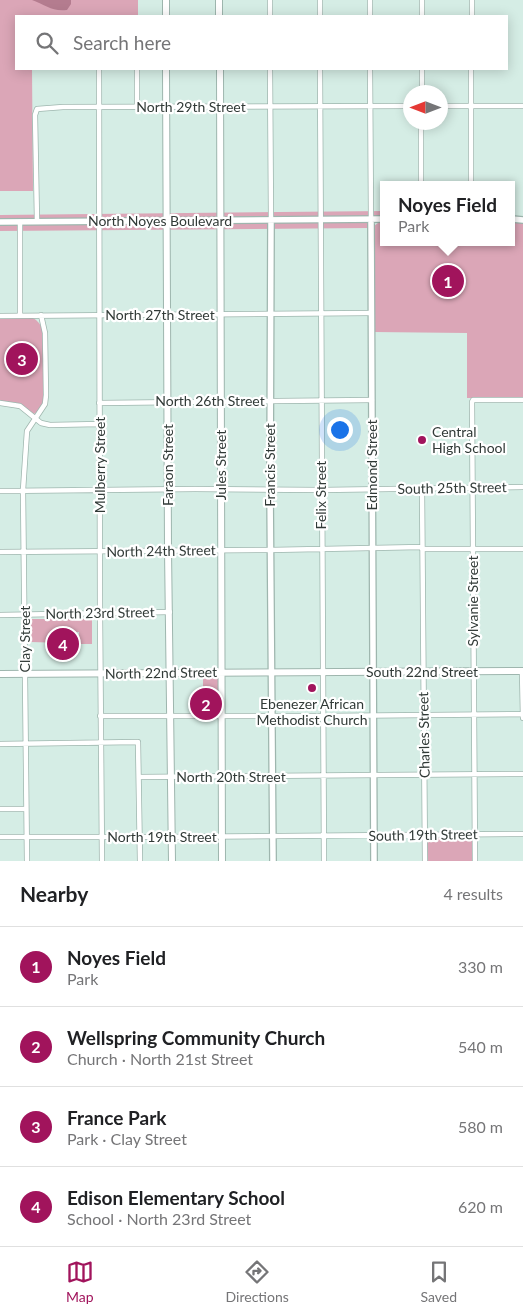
<!DOCTYPE html>
<html lang="en">
<head>
<meta charset="utf-8">
<style>
  body { margin:0; font-family:Lato,sans-serif; background:#f2f2f2; color:#202124 }
  .compass { position:absolute; left:403px; top:85px; width:45px; height:45px; border-radius:50%; background:#fff; box-shadow:0 2px 12px #0003; rotate:270deg }
  .you { position:absolute; left:339px; top:429px; width:18px; height:18px; margin:-12px; border:4px solid #fff; border-radius:50%; background:#1a73e8; box-shadow:0 0 0 8px #1a73e833 }
  .badge { display:grid; place-items:center; width:32px; height:32px; border-radius:50%; background:#a1145c; color:#fff; font-size:16px; font-weight:700 }
  .pin { position:absolute; translate:-50% -50%; border:2px solid #fff; box-shadow:0 1px 5px #0006 }
  .popup { position:absolute; left:380px; top:181px; width:135px; height:65px; box-sizing:border-box; display:grid; place-content:center; border-radius:0px; background:#fff; filter:drop-shadow(0 1px 4px #0005); font-size:16px; white-space:nowrap; color:#757577 }
  .popup b { font-size:19px; color:#202124 }
  .popup::after { content:''; position:absolute; left:50%; top:100%; margin-left:-10px; border:10px solid transparent; border-top-color:#fff }
  .list { margin:0; padding:0; list-style:none }
  h2 { display:flex; justify-content:space-between; align-items:center; height:65px; margin:0; padding:0 20px; font-size:21px }
  h2 small { font-size:16px; font-weight:400; color:#757577 }
  .list li { display:grid; grid-template-columns:32px 1fr auto; gap:15px; align-items:center; box-sizing:border-box; height:80px; padding:0 20px; border-top:1px solid #e0e0e0 }
  .list b { display:block; font-size:19px; white-space:nowrap }
  .list p { margin:0; font-size:16px; white-space:nowrap; color:#757577 }
  .list em { font-size:16px; font-style:normal; color:#757577 }
  .icon { flex:none; width:28px; height:28px; fill:none; stroke:currentColor; stroke-width:2; stroke-linecap:round; stroke-linejoin:round }
  .map { position:relative; flex:none; width:523px; height:861px; overflow:hidden }
  .search { position:absolute; background:#fff; box-shadow:0 2px 12px #0003; left:15px; right:15px; top:15px; height:55px; display:flex; align-items:center; gap:12px; box-sizing:border-box; padding:0 18px; border-radius:0px; color:#757577; font-size:19px }
  .sheet { height:385px; background:#fff }
  nav { display:flex; justify-content:space-around; align-items:center; box-sizing:border-box; height:70px; border-top:1px solid #e0e0e0; background:#fff; font-size:14px; color:#757577 }
  nav a { display:grid; justify-items:center; gap:2px }
  nav .on { color:#a1145c }
  .map>svg:first-child { display:block }
</style>
</head>
<body>
<div class="map">
<svg width="523" height="861" viewBox="0 0 523 861">
  <rect width="100%" height="100%" fill="#d5ede5"/>
  <path fill="#dba6b7" d="M0 0H138V16H16V69H32L33 191H0Z
    M384 211V217H368V228L0 231V215Z
    M512 222H523V398H467V333L374 332V226L378 223H384V242H512Z
    M31 317C37 320 40 323 42 329 44 337 45 393 43 401 42 407 39 411 34 414L31 413 18 403 0 401V318Z
    M31 619H92V644H79V632H68V642L65 643 31 642Z
    M203 676H218L219 695H203Z
    M470 837 472 839V861H426L427 838Z"/>
  <path fill="#b47c8f" d="M32 0H71V4L67 10C52 12 46 5 32 0Z"/>
  <g fill="none" stroke-linecap="round" stroke-linejoin="round">
    <defs>
      <path id="minor" d="M270 0V16
        M370 0V16
        M320 16V0
        M422 16V0
        M472 16V0
        M99 69 100 613 102 861
        M137 69V107
        M270 69 271 220
        M320 69 324 861
        M370 69 371 220
        M471 69V185
        M422 92V69
        M440 106H523
        M421 185V122
        M37 221 35 115 37 109 63 107 410 106
        M20 315V222
        M0 316 371 313
        M0 403 20 406 41 423 50 425 100 424
        M99 403 372 400
        M422 488 425 861
        M0 491 195 489 321 490 523 487
        M422 549H523
        M0 552 270 550 422 547
        M0 615 170 612
        M522 671 523 718
        M100 716H322L523 714
        M0 744 138 742 140 861
        M139 777 523 774
        M0 809H26
        M0 837H156L523 834
        M27 861 23 490 27 431 45 404 46 395 45 333 41 315
        M475 861 472 402 473 400H523"/>
      <path id="tertiary" d="M512 219 523 220
        M271 220 270 489 273 861
        M371 220 374 861
        M0 222 384 219"/>
      <path id="secondary" d="M219 0V16
        M166 16V0
        M166 69 168 550 172 861
        M220 69 222 861
        M0 674 523 671"/>
    </defs>
    <use href="#minor" stroke="#9eb6ae" stroke-width="6"/>
    <use href="#tertiary" stroke="#9eb6ae" stroke-width="8"/>
    <use href="#secondary" stroke="#9eb6ae" stroke-width="8"/>
    <use href="#minor" stroke="#fff" stroke-width="4.5"/>
    <use href="#tertiary" stroke="#fff" stroke-width="5.5"/>
    <use href="#secondary" stroke="#fff" stroke-width="6"/>
  </g>
  <g fill="#a1145c" stroke="#fff" stroke-width="2">
    <circle cx="422" cy="440" r="5"/>
    <circle cx="312" cy="688" r="5"/>
  </g>
  <g text-anchor="middle" stroke-width="4.5" stroke-linejoin="round" paint-order="stroke">
    <g font-size="14" fill="#313a37" stroke="#fff">
      <text x="191" y="112">North 29th Street</text>
      <text x="160" y="226">North Noyes Boulevard</text>
      <text x="160" y="320">North 27th Street</text>
      <text x="210" y="406">North 26th Street</text>
      <text transform="translate(100 465) rotate(-90)" y="5">Mulberry Street</text>
      <text transform="translate(168 465) rotate(-90)" y="5">Faraon Street</text>
      <text transform="translate(221 465) rotate(-90)" y="5">Jules Street</text>
      <text transform="translate(270 465) rotate(-90)" y="5">Francis Street</text>
      <text transform="translate(372 465) rotate(-90)" y="5">Edmond Street</text>
      <text transform="translate(452 488) rotate(-1)" y="5">South 25th Street</text>
      <text transform="translate(321 495) rotate(-90)" y="5">Felix Street</text>
      <text transform="translate(161 551) rotate(-1)" y="5">North 24th Street</text>
      <text transform="translate(473 601) rotate(-90)" y="5">Sylvanie Street</text>
      <text transform="translate(100 613) rotate(-1)" y="5">North 23rd Street</text>
      <text transform="translate(25 639) rotate(-90)" y="5">Clay Street</text>
      <text x="422" y="677">South 22nd Street</text>
      <text transform="translate(161 673) rotate(-1)" y="5">North 22nd Street</text>
      <text transform="translate(424 735) rotate(-91)" y="5">Charles Street</text>
      <text x="231" y="782">North 20th Street</text>
      <text transform="translate(423 835) rotate(-1)" y="5">South 19th Street</text>
      <text x="162" y="842">North 19th Street</text>
    </g>
    <g font-size="14" fill="#313a37" stroke="#fff" text-anchor="start">
      <text x="432" y="437">Central<tspan x="432" dy="16">High School</tspan></text>
      <text x="312" y="709" text-anchor="middle">Ebenezer African<tspan x="312" dy="16">Methodist Church</tspan></text>
    </g>
  </g>
</svg>
<svg class="compass" viewBox="-18 -18 36 36"><path d="M0-13l5 13h-10z" fill="#e53935"/><path d="M0 13l5-13h-10z" fill="#757577"/></svg>
<div class="you"></div>
<div class="pin badge" style="left:448px;top:281px">1</div>
<div class="popup"><b>Noyes Field</b>Park</div>
<div class="pin badge" style="left:206px;top:704px">2</div>
<div class="pin badge" style="left:22px;top:359px">3</div>
<div class="pin badge" style="left:63px;top:644px">4</div>
<div class="search"><svg class="icon" aria-label="search" viewBox="0 0 24 24"><circle cx="10" cy="10" r="6"/><path d="M15 15l6 6"/></svg>Search here</div>
</div>
<section class="sheet">
<h2>Nearby<small>4 results</small></h2>
<ul class="list">
<li><span class="badge">1</span><div><b>Noyes Field</b><p>Park</p></div><em>330 m</em></li>
<li><span class="badge">2</span><div><b>Wellspring Community Church</b><p>Church · North 21st Street</p></div><em>540 m</em></li>
<li><span class="badge">3</span><div><b>France Park</b><p>Park · Clay Street</p></div><em>580 m</em></li>
<li><span class="badge">4</span><div><b>Edison Elementary School</b><p>School · North 23rd Street</p></div><em>620 m</em></li>
</ul>
</section>
<nav>
<a class="on"><svg class="icon" aria-label="map" viewBox="0 0 24 24"><path d="M3 6l6-2 6 2 6-2v14l-6 2-6-2-6 2zM9 4v14M15 6v14"/></svg>Map</a>
<a><svg class="icon" aria-label="directions" viewBox="0 0 24 24"><path d="M12 3l9 9-9 9-9-9zM9 14v-3h6M13 9l2 2-2 2"/></svg>Directions</a>
<a><svg class="icon" aria-label="saved" viewBox="0 0 24 24"><path d="M7 4h10v16l-5-4-5 4z"/></svg>Saved</a>
</nav>
</body>
</html>
